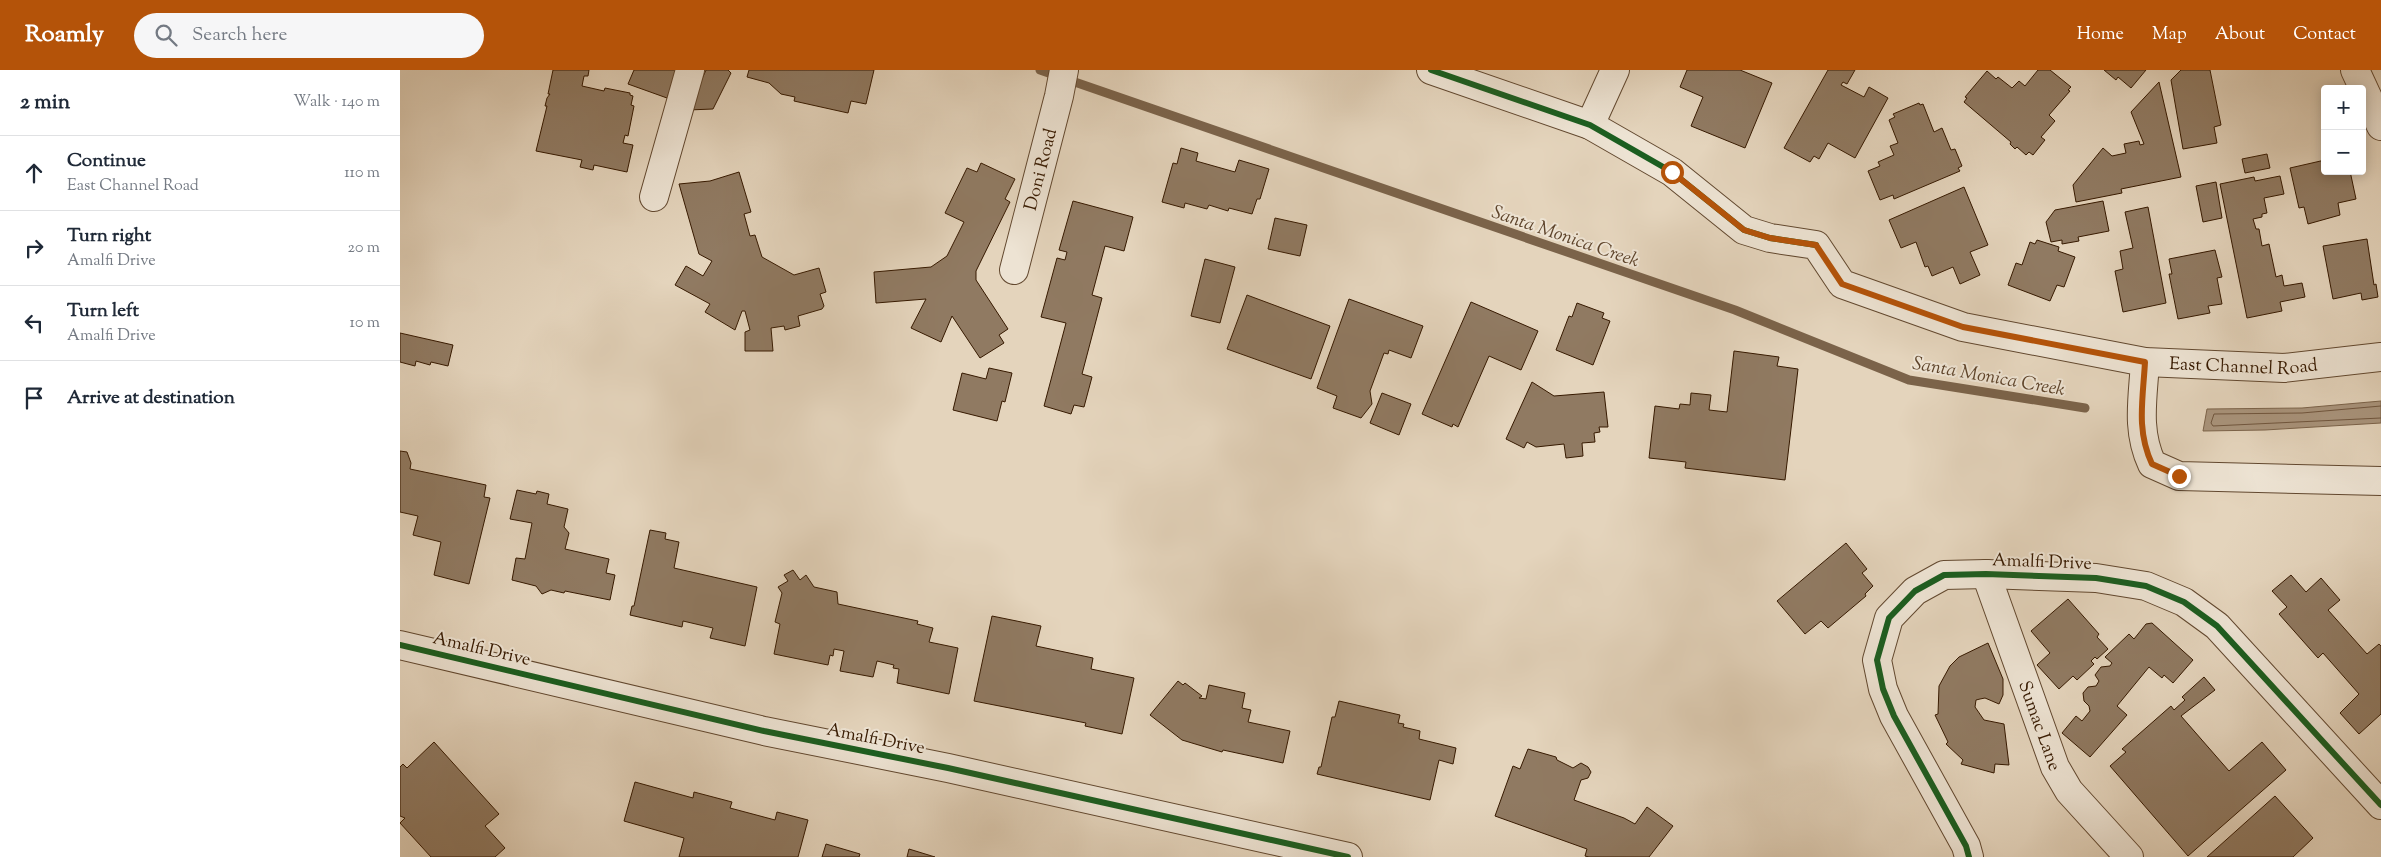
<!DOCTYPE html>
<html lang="en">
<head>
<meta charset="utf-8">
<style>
  body { margin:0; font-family:"Sorts Mill Goudy",serif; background:#f6f6f7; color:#1f2937 }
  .controls { position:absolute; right:15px; top:15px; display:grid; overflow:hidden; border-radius:5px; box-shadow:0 2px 12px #0003 }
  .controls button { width:45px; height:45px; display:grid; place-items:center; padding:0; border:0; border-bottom:1px solid #e0e1e3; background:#fff; color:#1f2937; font:25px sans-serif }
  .stop { position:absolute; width:15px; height:15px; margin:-11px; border:4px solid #b45309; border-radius:50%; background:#fff }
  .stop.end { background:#b45309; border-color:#fff; box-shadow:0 1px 5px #0008 }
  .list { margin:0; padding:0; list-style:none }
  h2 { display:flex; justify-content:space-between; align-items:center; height:65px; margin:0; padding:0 20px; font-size:21px }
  h2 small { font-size:16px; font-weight:400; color:#747a83 }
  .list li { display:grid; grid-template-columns:32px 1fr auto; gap:15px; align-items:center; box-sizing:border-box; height:75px; padding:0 20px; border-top:1px solid #e0e1e3 }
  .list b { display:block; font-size:19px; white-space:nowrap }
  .list p { margin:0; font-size:16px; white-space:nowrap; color:#747a83 }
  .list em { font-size:16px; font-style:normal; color:#747a83 }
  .icon { flex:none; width:28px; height:28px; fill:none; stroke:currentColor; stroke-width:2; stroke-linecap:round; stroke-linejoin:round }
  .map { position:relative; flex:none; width:1981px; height:787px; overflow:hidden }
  header { display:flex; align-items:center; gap:30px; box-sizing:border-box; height:70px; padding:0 25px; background:#b45309; color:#fff }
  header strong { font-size:24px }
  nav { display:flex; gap:28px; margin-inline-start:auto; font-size:18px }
  .search { width:350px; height:45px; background:#f6f6f7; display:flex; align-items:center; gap:12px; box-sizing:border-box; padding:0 18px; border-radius:28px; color:#747a83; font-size:19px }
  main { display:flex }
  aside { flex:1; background:#fff }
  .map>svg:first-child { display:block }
</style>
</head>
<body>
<header>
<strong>Roamly</strong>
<div class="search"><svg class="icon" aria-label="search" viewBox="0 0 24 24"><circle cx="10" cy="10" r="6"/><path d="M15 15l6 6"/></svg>Search here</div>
<nav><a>Home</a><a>Map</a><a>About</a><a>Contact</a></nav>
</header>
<main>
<aside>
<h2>2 min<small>Walk · 140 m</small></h2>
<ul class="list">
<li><svg class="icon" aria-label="ahead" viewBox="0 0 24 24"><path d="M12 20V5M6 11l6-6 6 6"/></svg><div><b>Continue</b><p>East Channel Road</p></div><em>110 m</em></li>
<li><svg class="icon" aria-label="right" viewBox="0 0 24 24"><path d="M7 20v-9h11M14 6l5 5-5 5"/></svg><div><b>Turn right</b><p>Amalfi Drive</p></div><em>20 m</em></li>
<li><svg class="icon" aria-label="left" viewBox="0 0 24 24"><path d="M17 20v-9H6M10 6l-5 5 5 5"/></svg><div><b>Turn left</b><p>Amalfi Drive</p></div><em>10 m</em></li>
<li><svg class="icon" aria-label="arrive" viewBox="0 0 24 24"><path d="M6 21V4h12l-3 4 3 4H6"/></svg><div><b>Arrive at destination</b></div></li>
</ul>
</aside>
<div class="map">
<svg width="1981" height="787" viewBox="0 0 1981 787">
  <rect width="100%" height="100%" fill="#e4d4bc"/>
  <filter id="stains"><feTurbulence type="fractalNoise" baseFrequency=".004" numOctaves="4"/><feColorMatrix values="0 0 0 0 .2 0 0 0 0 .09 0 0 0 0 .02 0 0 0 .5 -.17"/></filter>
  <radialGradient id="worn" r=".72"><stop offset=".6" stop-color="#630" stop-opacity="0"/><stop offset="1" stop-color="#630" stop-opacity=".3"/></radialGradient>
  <path fill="#a9947c" stroke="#7b634a" d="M1981 331V353L1865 360 1803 361 1807 339 1902 338Z"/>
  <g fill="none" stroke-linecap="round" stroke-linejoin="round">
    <path stroke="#70563e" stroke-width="1" d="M1981 336 1902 343 1814 344 1811 353 1813 356 1981 348"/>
    <path stroke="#7b634a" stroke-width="9" d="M640 0 1335 240 1509 310 1685 338"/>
  </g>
  <path fill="#907a62" stroke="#361900" d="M153 0H189L188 6H184L182 16 204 21 205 18 230 23V25L233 26 231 35 234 36 228 66 225 65 223 73 233 75 227 102 194 95 193 100 180 97 182 90 136 81 147 36H145L147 28 150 24H148Z
    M234 0H278L267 28 228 14Z
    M306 0H328L331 3 313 39 288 40Z
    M349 0H474L466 34 451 31 448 43 394 31 395 27 381 24 369 13 347 7Z
    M1287 0H1340L1372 13 1345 78 1291 56 1303 27 1280 17Z
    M1428 0H1455L1447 14 1443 12 1441 15 1464 27 1469 17 1488 28 1455 88 1428 73 1419 89 1414 86 1410 92 1384 78Z
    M1638 0H1650L1671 17 1668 20 1670 21 1649 45 1655 51 1641 67 1645 70 1633 85 1629 82 1626 85 1617 77 1615 79 1610 74 1611 72 1564 32 1567 28 1565 27 1587 1 1596 9 1598 7 1612 18 1619 11 1625 16Z
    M1704 0H1746L1731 18 1718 7 1716 10Z
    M1781 0H1810L1821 55 1814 57 1817 73 1783 79 1771 10Z
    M1759 12 1781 107 1721 119 1722 123 1676 132 1673 115 1703 78 1712 86 1726 83 1724 74 1739 71 1740 75 1744 74 1731 42Z
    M1519 33 1520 35 1523 34 1534 62 1542 58 1551 80 1555 79 1562 96 1558 98 1560 101 1494 129 1493 125 1480 130 1468 101 1480 96 1478 92 1494 85 1490 76 1498 73 1489 50 1495 47 1493 44Z
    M781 78 798 83 796 91 835 102 839 90 869 99 860 129H857L852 144 829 138 828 141 809 135 807 139 785 133 784 138 762 132 773 93 777 94Z
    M1867 84 1870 98 1845 103 1842 89Z
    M1925 90V101H1950L1956 129 1938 133 1940 145 1908 154 1904 137 1899 138 1890 98Z
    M581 93 615 109 605 129 610 132 576 201V210L608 259 599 265 604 273 580 288 552 246 541 272 511 258 526 229 476 233 474 202 531 197 547 186 564 152 545 143 567 98 577 102Z
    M339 102 351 142 344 144 350 166 355 165 362 187 394 205 419 198 426 222 420 224 424 236 422 239 398 246 400 256 385 260 384 256 371 258 373 281H345V262L350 260 345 241H342L335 260 305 242 310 234 275 215 286 196 303 206 312 191 299 184 279 114 310 111Z
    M1880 106 1884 124 1864 128 1867 143 1862 144V147L1853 149 1856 159H1859L1862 176 1869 174 1876 207 1882 205 1884 216 1902 213 1905 227 1880 232 1882 241 1847 248 1820 114 1854 107 1855 111Z
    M1816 112 1822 148 1803 152 1796 116Z
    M1564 117 1588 175 1570 182 1580 205 1560 214 1553 197 1532 206 1528 196 1525 197 1516 172 1501 178 1489 150Z
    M673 131 733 147 724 181 705 176 692 225 702 228 682 304 692 307 684 337 674 335 671 344 644 336 666 253 641 247 657 188 665 190 667 182 659 180Z
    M1703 131 1709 161 1678 167 1679 171 1662 174V170L1651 172 1646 152 1655 140Z
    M1748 137 1766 233 1723 242 1715 201 1723 199 1720 181 1733 178 1725 142Z
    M875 148 907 155 900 186 868 179Z
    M1967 169 1974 215 1976 214 1978 227 1962 230 1961 223 1933 229 1923 176Z
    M1637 170 1659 177 1658 181 1675 187 1664 217 1657 215 1650 231 1608 215 1616 193 1622 195 1630 172 1635 174Z
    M1815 180 1822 207 1817 208 1822 234 1808 236 1810 243 1778 249 1769 204H1772L1769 189Z
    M805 189 835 197 820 253 791 246Z
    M847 225 930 256 911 309 827 279Z
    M949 229 1023 256 1011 288 989 280 988 284 984 283 970 321 972 334 961 348 933 338 937 326 917 318Z
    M1071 232 1138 261 1121 300 1089 286 1058 357 1053 354 1052 357 1022 344Z
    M1177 233 1204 243 1202 248 1210 251 1193 295 1156 280 1169 246 1172 247Z
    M0 263 53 275 48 296 31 292 30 295 16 291 15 296 0 292Z
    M1334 281 1379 287 1377 296 1398 299 1385 410 1285 398 1286 392 1249 388 1255 336 1279 339 1280 334 1290 335 1291 323 1311 325 1309 340 1327 342Z
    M589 298 612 303 605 332 602 331 597 351 553 340 562 303 586 309Z
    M1132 312 1154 326 1204 322 1208 357H1199L1200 362 1194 363 1195 372 1182 373 1183 386 1166 388 1164 374 1136 377 1127 372 1124 378 1106 369Z
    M982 323 1011 334 999 365 970 353Z
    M0 381 7 382 11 393 10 399 86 415 84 427 90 428 69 514 34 505 41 472 13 465 18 446 0 442Z
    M117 420 136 424 137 421 149 424 147 434 168 439 164 457 169 463 165 479 209 489 206 503 215 505 210 530 165 521 164 523 151 520 142 524 136 516 112 510 116 488 125 489 132 453 110 449Z
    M250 460 266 463 265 469 279 472 274 498 357 517 345 576 310 568 313 558 283 551 282 557 230 545 232 536H234Z
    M1446 473 1467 499 1462 503 1473 516 1465 524 1466 526 1428 558 1421 551 1405 564 1377 531Z
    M393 500 400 510 406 505 414 517 437 522 438 534 518 551 517 554 533 558 529 572 558 578 549 624 497 613 499 599 493 598 494 595 477 591 473 607 440 601 444 581 434 579 433 586 430 585 428 595 374 584 380 554 375 552 382 523 378 517 388 511 384 505Z
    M1891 505 1906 522 1921 508 1940 530 1928 540 1967 584 1979 574 1981 576V644L1959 664 1940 643 1959 624 1923 583 1918 588 1879 544 1887 537 1872 521Z
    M1668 529 1699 564 1697 567 1708 579 1697 589 1695 587 1691 591 1694 594 1677 610 1673 606 1659 619 1637 595 1650 583 1631 561Z
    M592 546 641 556 636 576 693 588 691 599 734 608 722 664 685 656 686 653 574 631Z
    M1752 553 1793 590 1773 613 1764 605 1762 608 1749 597 1717 636 1727 645 1690 687 1662 663 1676 646 1682 651 1690 641 1689 636 1684 631 1683 623 1688 617 1696 616 1699 611 1695 605 1701 597 1710 596 1712 593 1705 587 1729 564 1734 569 1746 554Z
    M1588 573 1603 609V625L1599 634 1585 628 1580 629 1576 630 1575 637 1584 650 1604 654 1609 695 1595 694 1594 703 1561 694 1563 690 1546 674 1548 672 1535 645 1538 644 1539 616 1550 596 1559 587Z
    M1804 607 1815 620 1781 646 1829 701 1862 672 1886 700 1788 786 1710 696 1726 682 1722 679 1771 636 1774 640 1785 630 1782 627Z
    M778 611 783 615 785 613 802 626 799 628 806 629 809 615 845 623 842 638 851 640 848 652 890 661 883 693 823 680 822 682 782 670 750 645Z
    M939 631 1000 645 998 653 1004 654 1003 657 1020 661 1019 669 1056 678 1053 694 1039 690 1030 730 917 704 919 697H921L932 647H935Z
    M34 672 99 744 85 756 105 778 95 787H31L0 753 5 748 0 746V697L3 694 7 698Z
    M1128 679 1156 687 1157 690 1173 698 1181 693 1188 697 1191 702 1188 708 1181 710 1174 730 1224 748 1235 754 1247 737 1273 756 1249 787H1189L1185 786 1187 779 1095 746 1113 696 1120 699Z
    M235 712 293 728 294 722 332 732 330 738 375 750 377 742 408 750 398 787H279L284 768 224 751Z
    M1875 726 1913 768 1893 787H1807Z
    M426 774 460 784 459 787H422Z
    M509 779 535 787H507Z"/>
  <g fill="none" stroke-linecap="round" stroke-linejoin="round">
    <defs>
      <g id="minor">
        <path id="s1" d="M1031 0 1190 55 1272 102 1344 160 1370 168 1416 175 1442 214 1563 257 1745 292 1884 298 1981 287"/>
        <path d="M1955 0 1981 56"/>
        <path d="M1190 55 1215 0"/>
        <path d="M254 127 290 0"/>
        <path id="s2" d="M614 200 659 26 664 0"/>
        <path d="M1745 292C1743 328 1736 360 1752 394L1779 406 1981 411"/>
        <path id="s3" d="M1586 504 1655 697 1669 721 1729 787"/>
        <path d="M0 575 364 661 548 698 948 787"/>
        <path d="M1569 787 1566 776 1494 646 1483 619 1477 590 1489 548 1515 521 1544 505 1586 504 1696 508 1746 516 1784 532 1817 556 1981 735"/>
      </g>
    </defs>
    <use href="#minor" stroke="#62482f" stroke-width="30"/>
    <use href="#minor" stroke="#ede3d3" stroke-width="28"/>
    <defs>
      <path id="cycleway" d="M1031 0 1190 55 1272 102 1344 160 1370 168 1416 175
        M0 575 364 661 548 698 948 787
        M1569 787 1566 776 1494 646 1483 619 1477 590 1489 548 1515 521 1544 505 1586 504 1696 508 1746 516 1784 532 1817 556 1981 735"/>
    </defs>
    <use href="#cycleway" stroke="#ede3d3" stroke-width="9"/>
    <use href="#cycleway" stroke="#1b5e20" stroke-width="6"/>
  </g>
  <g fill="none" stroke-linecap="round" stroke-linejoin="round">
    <path stroke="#b45309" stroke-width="6" d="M1272 102 1344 160 1370 168 1416 175 1442 214 1563 257 1745 292C1743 329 1736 360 1752 394L1779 406"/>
  </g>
  <g text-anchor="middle" stroke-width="4" stroke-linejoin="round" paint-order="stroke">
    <g font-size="18" fill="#361900" stroke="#ede3d3">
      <text dy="6" stroke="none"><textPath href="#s2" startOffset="104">Doni Road</textPath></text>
      <text dy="6" stroke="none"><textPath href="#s1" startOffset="888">East Channel Road</textPath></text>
      <text transform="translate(1642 491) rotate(2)" y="6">Amalfi Drive</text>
      <text transform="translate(82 578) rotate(13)" y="6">Amalfi Drive</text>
      <text dy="6" stroke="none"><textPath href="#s3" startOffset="161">Sumac Lane</textPath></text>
      <text transform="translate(476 668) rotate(11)" y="6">Amalfi Drive</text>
    </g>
    <g font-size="19" font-style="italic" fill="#5e442b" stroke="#ede3d3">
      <text transform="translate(1166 165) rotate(19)" y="7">Santa Monica Creek</text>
      <text transform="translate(1589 305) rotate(10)" y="7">Santa Monica Creek</text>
    </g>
  </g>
  <rect width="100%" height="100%" filter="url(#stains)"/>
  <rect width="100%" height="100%" fill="url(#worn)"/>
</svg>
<div class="controls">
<button>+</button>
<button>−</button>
</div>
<div class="stop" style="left:1272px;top:102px"></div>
<div class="stop end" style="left:1779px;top:406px"></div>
</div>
</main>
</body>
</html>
